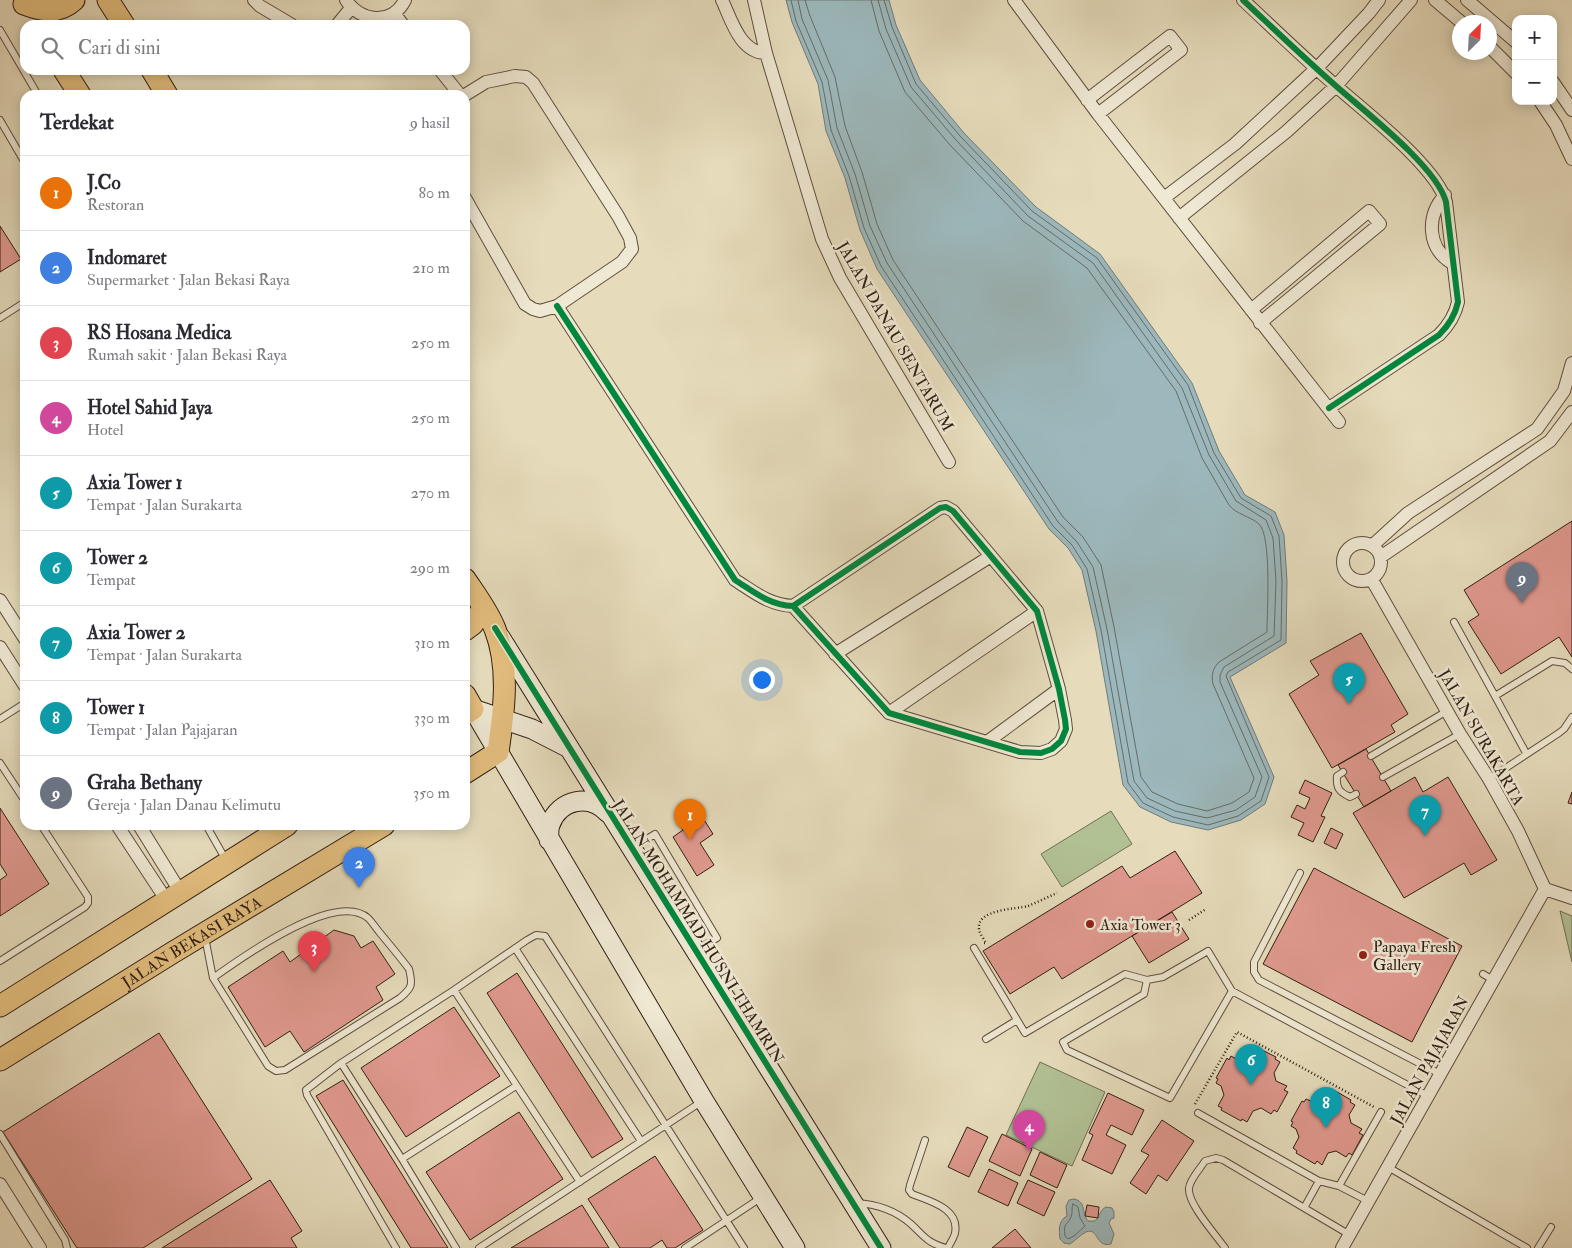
<!DOCTYPE html>
<html lang="id">
<head>
<meta charset="utf-8">
<style>
  body { margin:0; font-family:"IM FELL Double Pica",serif; background:#f2f2f3; color:#2b2b33 }
  .controls { position:absolute; right:15px; top:15px; display:grid; overflow:hidden; border-radius:10px; box-shadow:0 2px 12px #0003 }
  .controls button { width:45px; height:45px; display:grid; place-items:center; padding:0; border:0; border-bottom:1px solid #e1e1e2; background:#fff; color:#2b2b33; font:25px sans-serif }
  .compass { position:absolute; left:1452px; top:15px; width:45px; height:45px; border-radius:50%; background:#fff; box-shadow:0 2px 12px #0003; rotate:24deg }
  .you { position:absolute; left:761px; top:679px; width:18px; height:18px; margin:-12px; border:4px solid #fff; border-radius:50%; background:#1a73e8; box-shadow:0 0 0 8px #1a73e833 }
  .badge { display:grid; place-items:center; width:32px; height:32px; border-radius:50%; background:#db2777; color:#fff; font-size:16px; font-weight:700 }
  .pin { position:absolute; translate:-50% -41px; filter:drop-shadow(0 1px 2px #0008) }
  .pin::after { content:''; position:absolute; top:26px; width:18px; height:15px; background:inherit; clip-path:polygon(0 0,100% 0,50% 100%) }
  .list { margin:0; padding:0; list-style:none }
  h2 { display:flex; justify-content:space-between; align-items:center; height:65px; margin:0; padding:0 20px; font-size:21px }
  h2 small { font-size:16px; font-weight:400; color:#7c7c81 }
  .list li { display:grid; grid-template-columns:32px 1fr auto; gap:15px; align-items:center; box-sizing:border-box; height:75px; padding:0 20px; border-top:1px solid #e1e1e2 }
  .list b { display:block; font-size:19px; white-space:nowrap }
  .list p { margin:0; font-size:16px; white-space:nowrap; color:#7c7c81 }
  .list em { font-size:16px; font-style:normal; color:#7c7c81 }
  .icon { flex:none; width:28px; height:28px; fill:none; stroke:currentColor; stroke-width:2; stroke-linecap:round; stroke-linejoin:round }
  .map { position:relative; flex:none; width:1572px; height:1248px; overflow:hidden }
  .search { position:absolute; background:#fff; box-shadow:0 2px 12px #0003; left:20px; top:20px; width:450px; height:55px; display:flex; align-items:center; gap:12px; box-sizing:border-box; padding:0 18px; border-radius:15px; color:#7c7c81; font-size:19px }
  .panel { position:absolute; background:#fff; box-shadow:0 2px 12px #0003; left:20px; top:90px; width:450px; height:740px; border-radius:15px }
  .map>svg:first-child { display:block }
</style>
</head>
<body>
<div class="map">
<svg width="1572" height="1248" viewBox="0 0 1572 1248">
  <rect width="100%" height="100%" fill="#e6dcbc"/>
  <filter id="stains"><feTurbulence type="fractalNoise" baseFrequency=".004" numOctaves="4"/><feColorMatrix values="0 0 0 0 .2 0 0 0 0 .09 0 0 0 0 .02 0 0 0 .5 -.17"/></filter>
  <radialGradient id="worn" r=".72"><stop offset=".6" stop-color="#630" stop-opacity="0"/><stop offset="1" stop-color="#630" stop-opacity=".3"/></radialGradient>
  <path fill="#b1c194" stroke="#707054" d="M1111 811 1132 844 1062 887 1041 854Z
    M1560 911 1572 916V962Z
    M1040 1062 1105 1092 1072 1166 1006 1135Z"/>
  <path fill="#9cb8bc" stroke="#717b78" d="M786 0H889L896 25 920 80 964 133 1036 207 1100 254 1192 383 1219 451 1245 495 1275 512 1284 535 1287 581 1286 643 1230 677 1274 777 1265 804 1241 820 1208 830 1171 822 1140 807 1123 785 1096 631 1082 570 1068 548 1049 529 877 269 860 230 845 178 826 131 818 84 792 22Z
    M1074 1199C1087 1202 1081 1213 1088 1221H1095C1100 1216 1100 1210 1106 1207L1112 1208 1114 1212V1218L1111 1219 1109 1223 1114 1234 1111 1244C1095 1248 1099 1227 1086 1232 1080 1235 1075 1241 1070 1244L1064 1243 1060 1239C1059 1230 1058 1221 1067 1216L1066 1206 1069 1200Z"/>
  <g fill="none" stroke-linecap="round" stroke-linejoin="round">
    <path stroke="#666c68" stroke-width="1" d="M791 0 796 21 822 82 831 130 849 176 864 228 881 266 1053 526 1072 545 1087 569 1101 630 1128 783 1143 803 1173 817 1208 825 1238 816 1261 801 1269 777 1226 676 1228 672 1281 640 1282 581 1279 536 1271 516 1241 498 1214 453 1188 385 1097 258 1032 211 960 136 916 84 892 27 884 0
      M798 0 802 19 828 80 837 128 855 174 870 226 887 263 1058 522 1077 542 1093 567 1107 629 1134 781 1147 798 1175 811 1207 818 1236 810 1255 797 1262 777 1220 682V675L1224 667 1274 636 1276 581 1273 538 1266 520 1236 501 1209 455 1182 388 1093 263 1028 216 956 140 911 87 886 29 878 0
      M805 0 810 16 835 77 845 126 862 172 877 224 893 260 1063 517 1083 537 1101 565 1114 627 1141 777 1152 792 1178 804 1207 811 1232 803 1249 792 1254 778 1213 684C1211 675 1213 668 1219 662L1267 632C1267 612 1272 536 1259 524 1250 516 1237 515 1229 505L1202 458 1176 391 1087 268 1023 221 950 145 905 92 879 31 871 0
      M1073 1204 1078 1207 1080 1218 1085 1226 1074 1236 1068 1239 1065 1236C1063 1222 1067 1226 1071 1217 1073 1212 1071 1209 1073 1204Z"/>
  </g>
  <path fill="#e0998f" stroke="#301f13" d="M0 226 21 259 0 272Z
    M1572 521V657L1559 637 1501 674 1468 622 1479 615 1464 590Z
    M1361 633 1408 714 1391 725 1395 732 1332 768 1289 694 1319 675 1310 661Z
    M1366 749 1391 791 1364 807 1338 765Z
    M1415 777 1423 792 1448 777 1497 860 1471 875 1464 863 1404 898 1353 813Z
    M1305 780 1332 793 1321 816 1325 817 1313 842 1298 835 1304 823 1291 817 1297 805 1305 809 1310 798 1299 793Z
    M1572 792V804L1568 803Z
    M696 807 713 834 700 843 714 865 697 876 673 837 683 830 679 824 685 820 683 815Z
    M0 808 49 884 0 916V880L7 875 0 864Z
    M1331 828 1343 834 1336 849 1324 843Z
    M1175 851 1202 893 1062 979 1054 967 1010 994 983 951 1122 866 1130 878Z
    M1314 868 1462 946 1412 1042 1263 964Z
    M1172 912 1189 939 1149 963 1132 936Z
    M334 930 354 936 361 948 373 941 395 974 376 987 383 1000 304 1052 290 1031 265 1047 228 987 283 951 290 962Z
    M517 973 623 1139 592 1158 487 993Z
    M454 1007 500 1076 406 1137 361 1068Z
    M159 1033 252 1179 143 1248H77L3 1132Z
    M1251 1046 1256 1049V1047L1276 1057 1275 1059 1280 1062 1274 1073 1276 1081 1287 1086 1284 1090 1288 1092 1277 1112 1274 1110 1271 1114 1261 1108 1253 1111 1247 1122 1242 1119 1241 1121 1221 1110 1222 1108 1218 1106 1224 1095 1221 1086 1216 1083 1218 1079 1216 1078 1227 1058 1229 1060 1231 1056 1238 1060 1244 1058Z
    M343 1080 448 1248H411L316 1096Z
    M1326 1089 1330 1091 1332 1089 1351 1100 1350 1102 1355 1105 1349 1115 1351 1123 1362 1129 1359 1133 1363 1135 1352 1155 1349 1153 1346 1157 1336 1151 1328 1153 1322 1165 1317 1161 1315 1164 1296 1153 1297 1151 1293 1148 1299 1137 1296 1129 1291 1126 1293 1122 1291 1121 1302 1101 1304 1102 1306 1099 1313 1102 1319 1101Z
    M1108 1093 1144 1110 1132 1135 1111 1125 1106 1135 1126 1145 1112 1174 1082 1160 1093 1135 1089 1133Z
    M519 1112 563 1179 470 1240 426 1172Z
    M1162 1120 1194 1141 1167 1181 1158 1175 1146 1194 1130 1183 1149 1155 1141 1151Z
    M967 1127 988 1137 969 1177 948 1167Z
    M1002 1134 1032 1149 1020 1176 989 1161Z
    M1040 1152 1067 1165 1057 1188 1030 1175Z
    M655 1156 703 1230 675 1248H667L662 1240 650 1248H620L588 1199Z
    M989 1169 1018 1183 1008 1206 978 1192Z
    M270 1180 302 1231 291 1238 297 1248H162Z
    M1028 1180 1055 1192 1044 1216 1017 1203Z
    M582 1205 609 1248H511Z
    M1087 1205 1099 1207 1098 1218 1085 1216Z
    M1015 1229 1031 1248H992Z"/>
  <g fill="none" stroke-linecap="round" stroke-linejoin="round">
    <defs>
      <path id="lane" d="M0 30 38 95
        M0 120 25 163
        M0 318 25 302
        M1454 622 1495 696 1552 661 1565 663 1572 669
        M1495 696 1526 753
        M0 719 25 703
        M1371 756 1447 711
        M0 763 25 801
        M1343 772 1337 776C1336 788 1339 792 1350 797L1356 794
        M1383 777 1460 734
        M1489 779 1559 733 1564 729 1572 717
        M206 825 226 860
        M634 847 655 834 717 938 698 949
        M1300 873 1254 962V972L1259 980 1440 1074
        M205 937 213 978 268 1066 276 1071 285 1070 400 998C412 988 413 985 409 969 400 957 390 945 380 933 376 928 372 922 368 918 335 890 241 958 213 978
        M515 948 641 1141
        M974 948 1025 1033 1125 974 1147 980 1163 977 1208 951 1232 991 1170 1098 1067 1050 1063 1042 1144 994 1147 980
        M0 961 85 907 88 903V897L41 825
        M1483 974 1493 980
        M454 990 580 1182
        M1232 991 1428 1096
        M986 1039 1017 1020
        M341 1063 402 1159 456 1248
        M1198 1113 1319 1181 1339 1186 1368 1201
        M0 1134 65 1240 67 1248
        M925 1140 910 1185 909 1190 912 1194C929 1201 960 1208 955 1233 954 1238 950 1243 948 1248
        M402 1159 516 1086
        M1388 1167 1527 1248
        M1339 1186 1381 1112
        M856 1203C876 1204 896 1211 911 1224 925 1237 926 1242 946 1248
        M1304 1208 1319 1181
        M396 1248 307 1095 306 1090 341 1063 454 990 527 940 536 935 545 936 744 1248
        M479 1248 701 1102
        M685 1248 762 1197
        M1225 1248C1216 1235 1187 1203 1189 1188 1190 1179 1200 1169 1205 1161L1216 1158 1223 1160 1350 1235
        M1538 1248 1551 1227"/>
      <path id="street" d="M254 0 260 6 292 25
        M346 0C360 22 392 26 405 0
        M722 0C731 19 740 53 766 53
        M754 0 766 53 822 239 840 278 949 462
        M1014 0 1098 114 1339 422
        M1243 0C1274 29 1304 58 1336 86 1364 111 1437 167 1446 202L1458 302C1455 316 1449 325 1439 335L1329 408
        M1435 0 1461 22
        M1467 0 1516 42
        M394 13 403 25
        M337 25 351 8
        M1490 47 1516 73
        M440 70 460 95
        M1553 82 1572 110
        M465 95 486 82 515 76 526 77 533 83 618 216 630 238 632 249 622 262 557 306 540 311 533 309 525 304 465 198
        M1087 100 1170 36 1181 50 1098 114
        M1540 101 1556 125 1572 159
        M1445 195C1426 216 1427 248 1452 263
        M1164 198 1235 144 1317 68 1369 13 1379 0
        M1179 218 1286 132 1336 86 1411 0
        M557 306 735 580C754 592 769 605 793 606L940 508 946 507 953 511 1037 611 1059 689 1065 720 1066 729 1061 741 1052 749 1041 753 1020 752 889 713 793 606
        M1251 310 1369 211 1380 224 1260 323
        M1343 562a19 19 0 1 1 38 0a19 19 0 1 1-38 0Z
        M1373 545 1408 513 1537 429 1564 391 1572 363
        M1382 556 1550 441 1572 412
        M1372 580 1460 734 1489 779 1518 831 1545 889 1572 898
        M0 600 25 639
        M0 647 25 686
        M835 654 991 556
        M889 713 1037 611
        M987 742 1059 689
        M117 825 167 901
        M139 825 181 893
        M0 1184 40 1248
        M1342 1248 1545 889"/>
      <path id="secondary" d="M500 637 881 1248
        M473 709 704 1101 795 1248
        M473 709 532 729 569 748
        M549 840C549 835 548 830 550 825 559 799 590 793 608 813"/>
      <g id="primary">
        <path d="M108 0 124 25"/>
        <path d="M24 4C42 11 59 14 74 0"/>
        <path d="M64 70 80 95"/>
        <path d="M152 70 167 95"/>
        <path d="M465 579C475 594 488 611 495 629 510 668 504 711 498 752L465 773"/>
        <path d="M465 630 473 624 483 608"/>
        <path d="M465 695 473 709 465 714"/>
        <path d="M0 1006 287 825"/>
        <path id="s1" d="M0 1060 172 953 384 825"/>
      </g>
    </defs>
    <use href="#lane" stroke="#5e4e3d" stroke-width="8"/>
    <use href="#street" stroke="#5e4e3d" stroke-width="14"/>
    <use href="#secondary" stroke="#301f13" stroke-width="21"/>
    <use href="#primary" stroke="#301f13" stroke-width="23"/>
    <path stroke="#301f13" stroke-width="2.5" stroke-dasharray="1 2.5" stroke-linecap="butt" d="M1189 920 1206 909
      M984 943H986C984 939 979 933 979 929 976 909 1017 909 1028 906 1038 902 1048 897 1057 893
      M1195 1104 1237 1032 1374 1107"/>
    <use href="#lane" stroke="#efe8d3" stroke-width="6"/>
    <use href="#street" stroke="#efe8d3" stroke-width="12"/>
    <use href="#secondary" stroke="#efe8d3" stroke-width="19"/>
    <use href="#primary" stroke="#e3be7e" stroke-width="21"/>
    <defs>
      <path id="cycleway" d="M1243 0C1274 29 1304 58 1336 86 1364 111 1437 167 1446 202L1458 302C1455 316 1449 325 1439 335L1329 408
        M557 306 735 580C754 592 769 605 793 606L940 508 946 507 953 511 1037 611 1059 689 1065 720 1066 729 1061 741 1052 749 1041 753 1020 752 889 713 793 606
        M495 628 881 1248"/>
    </defs>
    <use href="#cycleway" stroke="#efe8d3" stroke-width="9"/>
    <use href="#cycleway" stroke="#00873e" stroke-width="6"/>
  </g>
  <g fill="#8f2418" stroke="#efe8d3" stroke-width="2">
    <circle cx="1090" cy="924" r="5"/>
    <circle cx="1363" cy="955" r="5"/>
  </g>
  <g text-anchor="middle" stroke-width="5" stroke-linejoin="round" paint-order="stroke">
    <g font-size="16" fill="#301f13" stroke="#efe8d3">
      <text transform="translate(896 336) rotate(60)" y="6">JALAN DANAU SENTARUM</text>
      <text transform="translate(1482 737) rotate(60)" y="6">JALAN SURAKARTA</text>
      <text transform="translate(699 931) rotate(58)" y="6">JALAN MOHAMMAD HUSNI THAMRIN</text>
      <text dy="6" stroke="none"><textPath href="#s1" startOffset="225">JALAN BEKASI RAYA</textPath></text>
      <text transform="translate(1429 1060) rotate(-61)" y="6">JALAN PAJAJARAN</text>
    </g>
    <g font-size="16" fill="#301f13" stroke="#efe8d3" text-anchor="start">
      <text x="1100" y="930">Axia Tower 3</text>
      <text x="1373" y="952">Papaya Fresh<tspan x="1373" dy="18">Gallery</tspan></text>
    </g>
  </g>
  <rect width="100%" height="100%" filter="url(#stains)"/>
  <rect width="100%" height="100%" fill="url(#worn)"/>
</svg>
<div class="controls">
<button>+</button>
<button>−</button>
</div>
<svg class="compass" viewBox="-18 -18 36 36"><path d="M0-13l5 13h-10z" fill="#e53935"/><path d="M0 13l5-13h-10z" fill="#7c7c81"/></svg>
<div class="you"></div>
<div class="pin badge" style="left:690px;top:840px;background:#e8710a">1</div>
<div class="pin badge" style="left:359px;top:888px;background:#3f7fe0">2</div>
<div class="pin badge" style="left:314px;top:972px;background:#e0444e">3</div>
<div class="pin badge" style="left:1029px;top:1151px;background:#d1479c">4</div>
<div class="pin badge" style="left:1349px;top:704px;background:#0f9aa8">5</div>
<div class="pin badge" style="left:1251px;top:1085px;background:#0f9aa8">6</div>
<div class="pin badge" style="left:1425px;top:836px;background:#0f9aa8">7</div>
<div class="pin badge" style="left:1326px;top:1128px;background:#0f9aa8">8</div>
<div class="pin badge" style="left:1522px;top:603px;background:#6b7280">9</div>
<div class="search"><svg class="icon" aria-label="search" viewBox="0 0 24 24"><circle cx="10" cy="10" r="6"/><path d="M15 15l6 6"/></svg>Cari di sini</div>
<section class="panel">
<h2>Terdekat<small>9 hasil</small></h2>
<ul class="list">
<li><span class="badge" style="background:#e8710a">1</span><div><b>J.Co</b><p>Restoran</p></div><em>80 m</em></li>
<li><span class="badge" style="background:#3f7fe0">2</span><div><b>Indomaret</b><p>Supermarket · Jalan Bekasi Raya</p></div><em>210 m</em></li>
<li><span class="badge" style="background:#e0444e">3</span><div><b>RS Hosana Medica</b><p>Rumah sakit · Jalan Bekasi Raya</p></div><em>250 m</em></li>
<li><span class="badge" style="background:#d1479c">4</span><div><b>Hotel Sahid Jaya</b><p>Hotel</p></div><em>250 m</em></li>
<li><span class="badge" style="background:#0f9aa8">5</span><div><b>Axia Tower 1</b><p>Tempat · Jalan Surakarta</p></div><em>270 m</em></li>
<li><span class="badge" style="background:#0f9aa8">6</span><div><b>Tower 2</b><p>Tempat</p></div><em>290 m</em></li>
<li><span class="badge" style="background:#0f9aa8">7</span><div><b>Axia Tower 2</b><p>Tempat · Jalan Surakarta</p></div><em>310 m</em></li>
<li><span class="badge" style="background:#0f9aa8">8</span><div><b>Tower 1</b><p>Tempat · Jalan Pajajaran</p></div><em>330 m</em></li>
<li><span class="badge" style="background:#6b7280">9</span><div><b>Graha Bethany</b><p>Gereja · Jalan Danau Kelimutu</p></div><em>350 m</em></li>
</ul>
</section>
</div>
</body>
</html>
